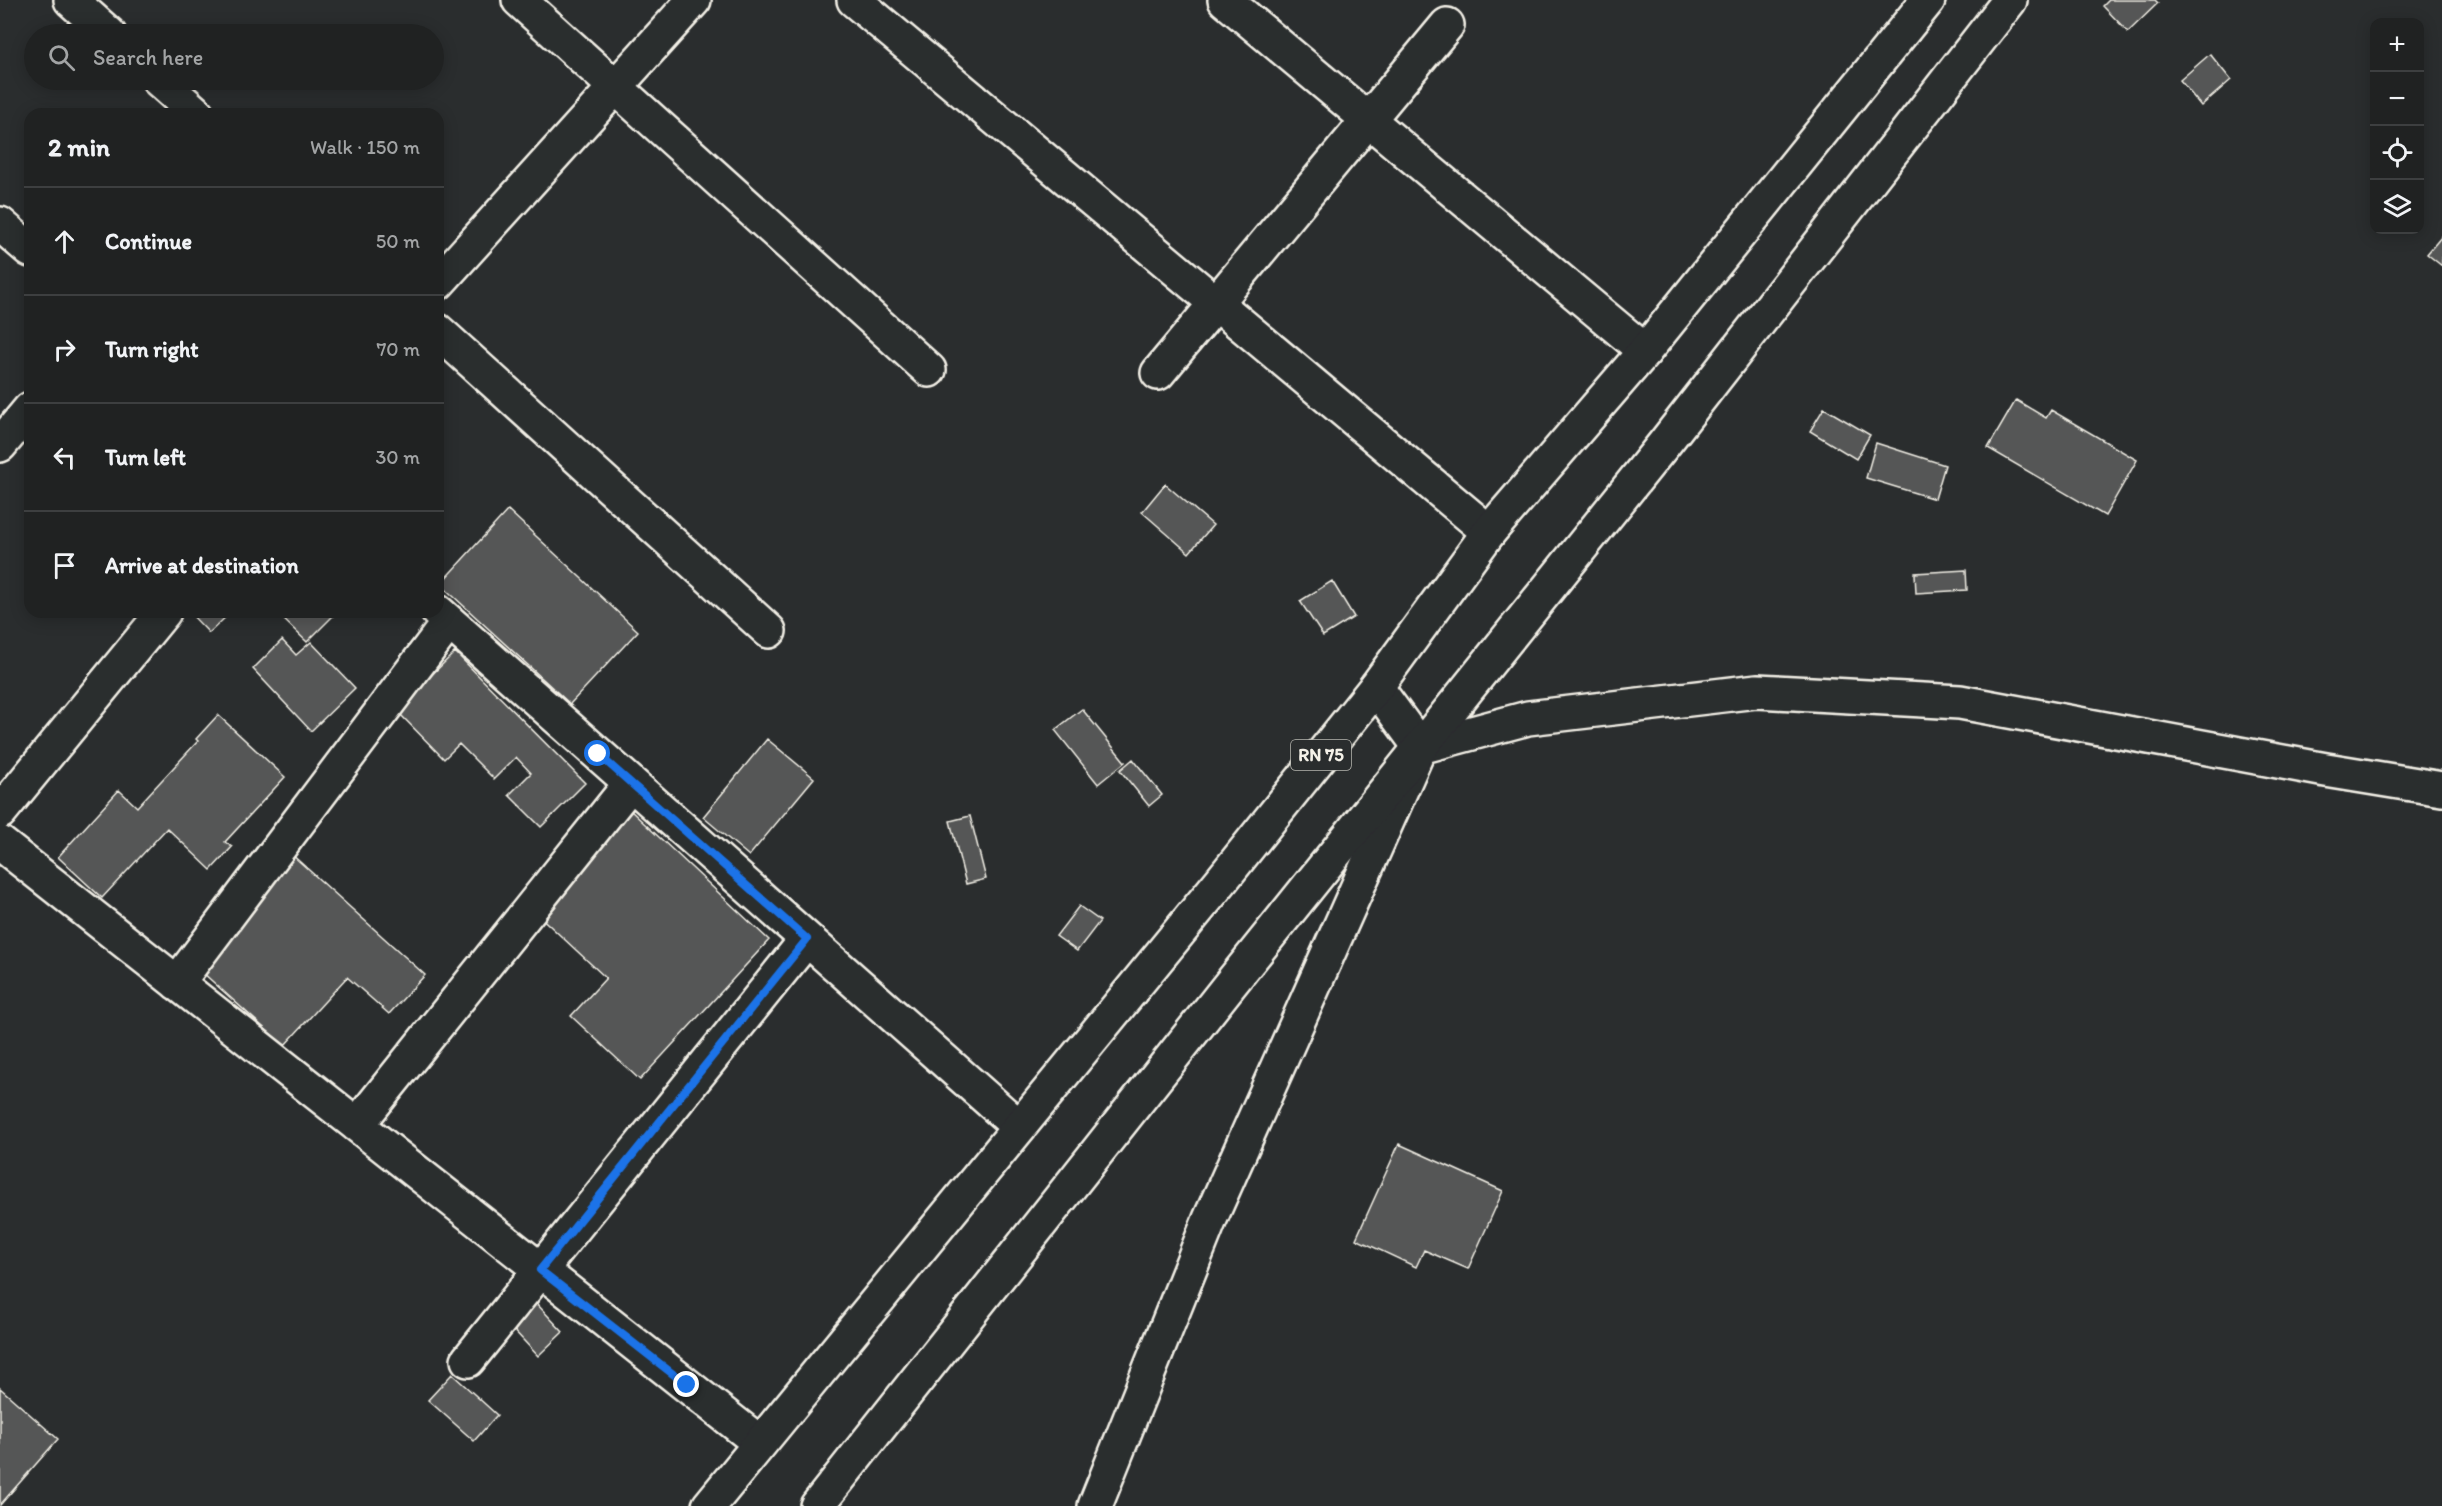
<!DOCTYPE html>
<html lang="en">
<head>
<meta charset="utf-8">
<style>
  body { margin:0; font-family:Itim,sans-serif; background:#2d2f2f; color:#f1f3f6 }
  .controls { position:absolute; right:18px; top:18px; display:grid; overflow:hidden; border-radius:12px; box-shadow:0 3px 15px #0003 }
  .controls button { width:54px; height:54px; display:grid; place-items:center; padding:0; border:0; border-bottom:2px solid #3d3f40; background:#202222; color:#f1f3f6; font:30px sans-serif }
  .stop { position:absolute; width:18px; height:18px; margin:-14px; border:4px solid #1a73e8; border-radius:50%; background:#fff }
  .stop.end { background:#1a73e8; border-color:#fff; box-shadow:0 2px 6px #0008 }
  .list { margin:0; padding:0; list-style:none }
  h2 { display:flex; justify-content:space-between; align-items:center; height:78px; margin:0; padding:0 24px; font-size:26px }
  h2 small { font-size:20px; font-weight:400; color:#a2a4a5 }
  .list li { display:grid; grid-template-columns:39px 1fr auto; gap:18px; align-items:center; box-sizing:border-box; height:108px; padding:0 24px; border-top:2px solid #3d3f40 }
  .list b { display:block; font-size:22px; white-space:nowrap }
  .list em { font-size:20px; font-style:normal; color:#a2a4a5 }
  .icon { flex:none; width:33px; height:33px; fill:none; stroke:currentColor; stroke-width:2; stroke-linecap:round; stroke-linejoin:round }
  .map { position:relative; flex:none; width:2442px; height:1506px; overflow:hidden }
  .search { position:absolute; background:#202222; box-shadow:0 3px 15px #0003; left:24px; top:24px; width:420px; height:66px; display:flex; align-items:center; gap:15px; box-sizing:border-box; padding:0 21px; border-radius:33px; color:#a2a4a5; font-size:22px }
  .panel { position:absolute; background:#202222; box-shadow:0 3px 15px #0003; left:24px; top:108px; width:420px; height:510px; border-radius:18px }
  .map>svg:first-child { display:block }
</style>
</head>
<body>
<div class="map">
<svg width="2442" height="1506" viewBox="0 0 2442 1506">
  <rect width="100%" height="100%" fill="#2a2d2e"/>
  <filter id="ink" filterUnits="userSpaceOnUse"><feTurbulence type="fractalNoise" baseFrequency=".0167" numOctaves="2"/><feDisplacementMap in="SourceGraphic" scale="12" xChannelSelector="R" yChannelSelector="G"/><feConvolveMatrix kernelMatrix="1 2 1 2 8 2 1 2 1" color-interpolation-filters="sRGB"/></filter>
  <g filter="url(#ink)">
    <path fill="#555756" stroke="#f4f1e8" stroke-width="1.5" d="M2109 0H2155L2158 3 2128 32 2103 6Z
      M2210 54 2231 80 2201 106 2180 80Z
      M2442 236V266L2427 254Z
      M2016 400 2046 418 2051 410 2137 460 2105 516 1988 448Z
      M1824 408 1870 435 1856 459 1810 431Z
      M1876 443 1945 465 1935 499 1866 478Z
      M1165 484 1213 525 1189 553 1142 512Z
      M508 510 638 631 570 704 440 584Z
      M1966 570 1967 590 1916 593 1915 573Z
      M1332 581 1354 617 1323 636 1300 601Z
      M189 612H231L209 633Z
      M276 612H337L307 642Z
      M282 640 296 655 311 642 355 688 311 731 253 669Z
      M455 652 585 783 541 827 509 795 531 773 516 757 494 779 459 744 444 759 396 710Z
      M1082 709 1125 762 1098 784 1055 730Z
      M218 715 285 777 225 842 232 847 211 870 167 828 102 898 58 857 119 790 137 807 198 741 196 739Z
      M767 739 814 778 749 856 703 817Z
      M1133 759 1162 795 1149 806 1120 770Z
      M629 809 769 940 640 1080 571 1016 606 978 534 911Z
      M970 816 986 879 966 884 950 821Z
      M290 853 425 975 389 1014 347 977 284 1046 192 963Z
      M1079 906 1100 921 1077 951 1056 936Z
      M1399 1144 1503 1191 1468 1269 1424 1250 1416 1267 1356 1239Z
      M536 1303 563 1332 538 1356 511 1327Z
      M452 1374 497 1415 474 1441 428 1400Z
      M0 1388 58 1439 0 1505Z"/>
    <g fill="none" stroke-linecap="round" stroke-linejoin="round">
      <defs>
        <path id="minor" d="M71 0 109 34
          M519 0 929 370
          M854 0 1489 532
          M1225 0 1645 351
          M159 80 197 114
          M0 224 30 250
          M438 283 694 0
          M438 331 769 631
          M1158 373 1447 25
          M0 445 30 409
          M438 612 1019 1127
          M1420 747 1528 718 1757 691 1960 702 2326 770 2442 789
          M0 812 164 612
          M0 843 760 1443
          M177 983 449 622
          M357 1125 631 783
          M468 1360 807 939
          M1095 1506 1210 1219 1420 747 1376 687"/>
        <path id="highway" d="M709 1506 1221 881 1376 687 1489 532 1645 351 1928 0
          M817 1506 1227 988 1664 444 2010 0"/>
      </defs>
      <use href="#minor" stroke="#f4f1e8" stroke-width="38"/>
      <use href="#highway" stroke="#f4f1e8" stroke-width="38"/>
      <use href="#minor" stroke="#2a2d2e" stroke-width="33"/>
      <use href="#highway" stroke="#2a2d2e" stroke-width="33"/>
    </g>
  </g>
  <g fill="none" stroke-linecap="round" stroke-linejoin="round" filter="url(#ink)">
    <path stroke="#1a73e8" stroke-width="8" d="M598 754 807 939 540 1270 687 1385"/>
  </g>
  <g text-anchor="middle" stroke-width="5" stroke-linejoin="round" paint-order="stroke">
    <rect fill="#2a2d2e" stroke="#b7b6b0" stroke-width="1.5" x="1291" y="740" width="60" height="30" rx="4.5"/>
    <g font-size="18" font-weight="bold" fill="#f4f1e8">
      <text x="1321" y="761">RN 75</text>
    </g>
  </g>
</svg>
<div class="controls">
<button>+</button>
<button>−</button>
<button><svg class="icon" aria-label="locate" viewBox="0 0 24 24"><circle cx="12" cy="12" r="6"/><path d="M12 2v4M12 18v4M2 12h4M18 12h4"/></svg></button>
<button><svg class="icon" aria-label="layers" viewBox="0 0 24 24"><path d="M12 4l9 5-9 5-9-5zM3 14l9 5 9-5"/></svg></button>
</div>
<div class="stop" style="left:598px;top:754px"></div>
<div class="stop end" style="left:687px;top:1385px"></div>
<div class="search"><svg class="icon" aria-label="search" viewBox="0 0 24 24"><circle cx="10" cy="10" r="6"/><path d="M15 15l6 6"/></svg>Search here</div>
<section class="panel">
<h2>2 min<small>Walk · 150 m</small></h2>
<ul class="list">
<li><svg class="icon" aria-label="ahead" viewBox="0 0 24 24"><path d="M12 20V5M6 11l6-6 6 6"/></svg><div><b>Continue</b></div><em>50 m</em></li>
<li><svg class="icon" aria-label="right" viewBox="0 0 24 24"><path d="M7 20v-9h11M14 6l5 5-5 5"/></svg><div><b>Turn right</b></div><em>70 m</em></li>
<li><svg class="icon" aria-label="left" viewBox="0 0 24 24"><path d="M17 20v-9H6M10 6l-5 5 5 5"/></svg><div><b>Turn left</b></div><em>30 m</em></li>
<li><svg class="icon" aria-label="arrive" viewBox="0 0 24 24"><path d="M6 21V4h12l-3 4 3 4H6"/></svg><div><b>Arrive at destination</b></div></li>
</ul>
</section>
</div>
</body>
</html>
